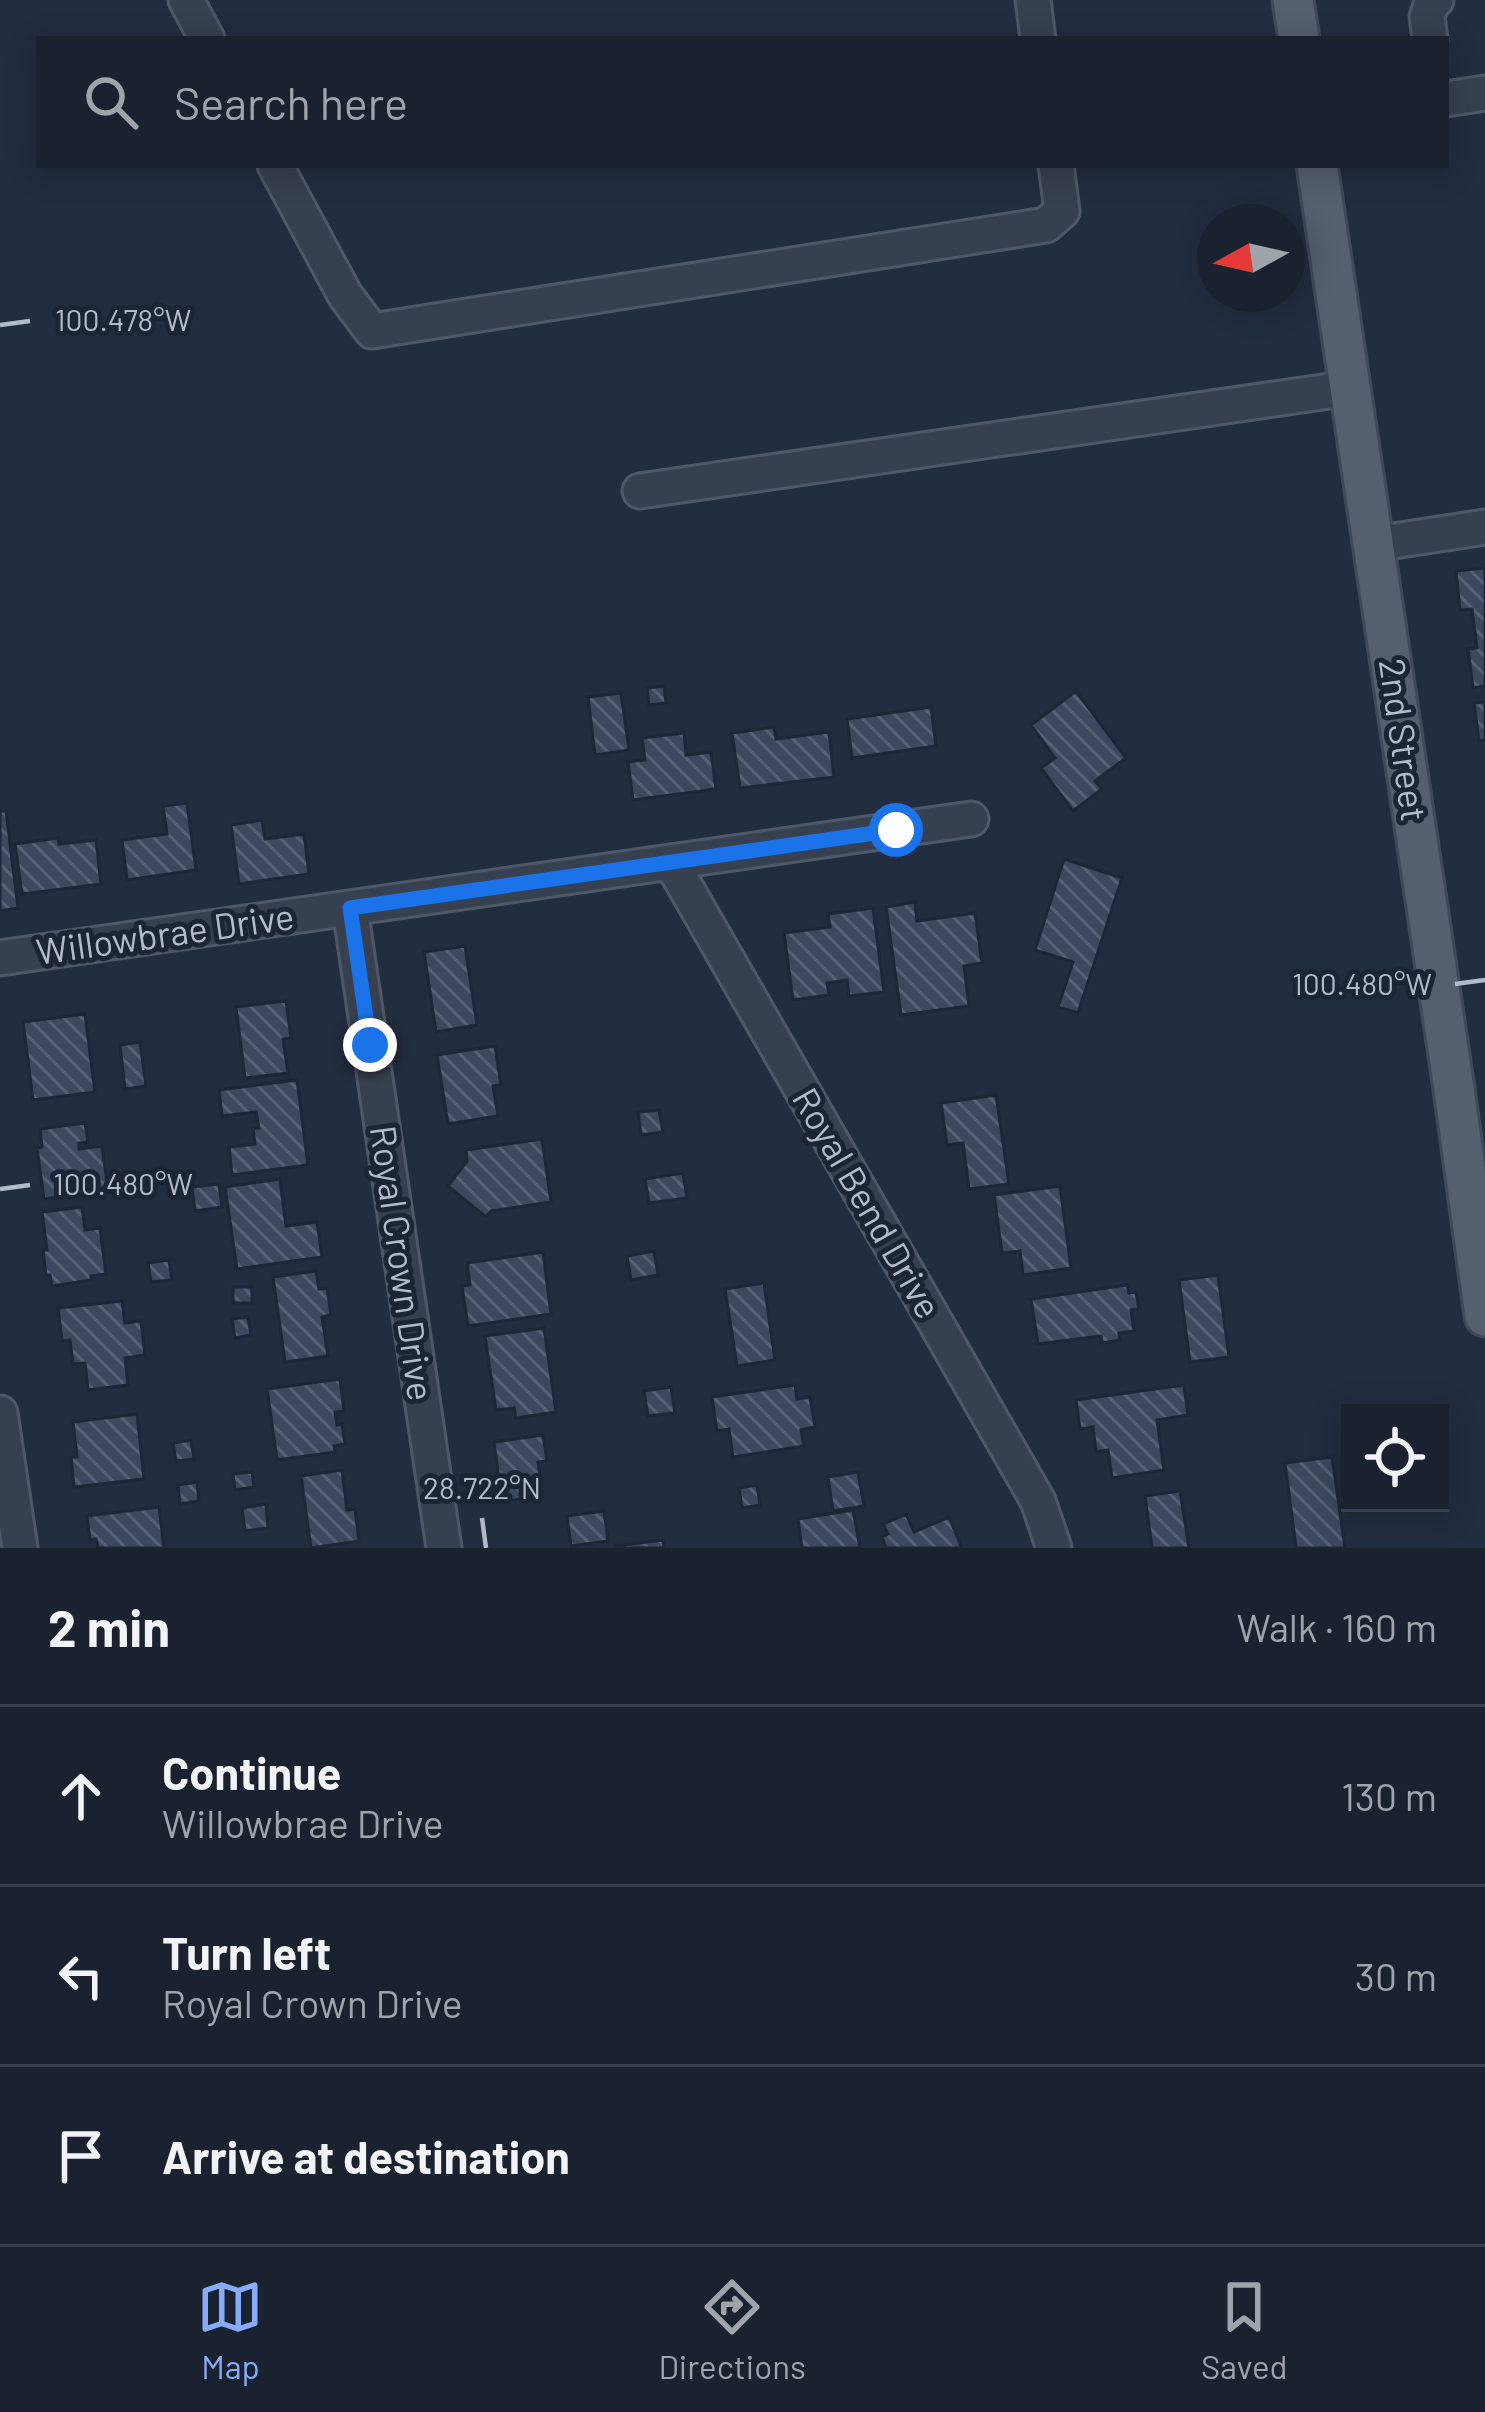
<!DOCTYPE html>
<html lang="en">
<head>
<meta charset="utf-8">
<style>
  body { margin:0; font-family:Barlow,sans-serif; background:#272f3c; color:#f1f3f6 }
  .controls { position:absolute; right:36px; bottom:36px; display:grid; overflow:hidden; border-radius:0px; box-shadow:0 6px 30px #0003 }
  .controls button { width:108px; height:108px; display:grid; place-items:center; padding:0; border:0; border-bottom:3px solid #383f4c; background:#1a2230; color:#f1f3f6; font:60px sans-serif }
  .compass { position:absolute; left:1197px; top:204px; width:108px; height:108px; border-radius:50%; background:#1a2230; box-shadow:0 6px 30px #0003; rotate:262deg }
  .stop { position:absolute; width:36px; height:36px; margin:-27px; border:9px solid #1a73e8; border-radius:50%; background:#fff }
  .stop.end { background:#1a73e8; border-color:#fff; box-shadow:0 3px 12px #0008 }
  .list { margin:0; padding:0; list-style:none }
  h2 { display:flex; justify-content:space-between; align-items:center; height:156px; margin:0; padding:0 48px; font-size:51px }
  h2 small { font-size:39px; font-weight:400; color:#9fa4ab }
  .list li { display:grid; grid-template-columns:78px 1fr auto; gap:36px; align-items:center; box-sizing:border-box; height:180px; padding:0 48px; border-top:3px solid #383f4c }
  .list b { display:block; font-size:45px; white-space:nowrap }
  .list p { margin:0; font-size:39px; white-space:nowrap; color:#9fa4ab }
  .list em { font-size:39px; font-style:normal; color:#9fa4ab }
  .icon { flex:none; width:66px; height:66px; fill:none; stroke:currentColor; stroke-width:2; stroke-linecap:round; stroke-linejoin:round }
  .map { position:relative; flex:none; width:1485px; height:1548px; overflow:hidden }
  .search { position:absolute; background:#1a2230; box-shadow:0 6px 30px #0003; left:36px; right:36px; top:36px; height:132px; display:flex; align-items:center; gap:30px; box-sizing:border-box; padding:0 42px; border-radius:0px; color:#9fa4ab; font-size:45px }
  .sheet { height:696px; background:#1a2230 }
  nav { display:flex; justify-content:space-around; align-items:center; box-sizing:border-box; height:168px; border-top:3px solid #383f4c; background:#1a2230; font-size:33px; color:#9fa4ab }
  nav a { display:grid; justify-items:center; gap:6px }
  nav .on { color:#85acff }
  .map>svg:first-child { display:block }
</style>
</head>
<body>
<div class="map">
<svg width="1485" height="1548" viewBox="0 0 1485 1548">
  <defs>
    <pattern id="building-back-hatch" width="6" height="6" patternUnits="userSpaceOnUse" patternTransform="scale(3)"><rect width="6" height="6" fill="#3d485e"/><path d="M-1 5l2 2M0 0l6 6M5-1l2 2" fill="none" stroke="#576074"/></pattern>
  </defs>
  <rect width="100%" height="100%" fill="#232d40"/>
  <path fill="url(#building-back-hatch)" stroke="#1e2737" stroke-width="3" d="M1485 568V686L1473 688 1468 649 1477 648 1472 609 1460 610 1456 571Z
    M664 686 666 703 649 705 647 688Z
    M1076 691 1126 758 1095 781 1102 789 1073 811 1041 768 1055 758 1031 725Z
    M621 693 629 750 595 755 588 697Z
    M1485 702V740L1479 741 1474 703Z
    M931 707 936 746 852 758 847 719Z
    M774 727 776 739 829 732 834 777 740 788 732 733Z
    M684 733 686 755 711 752 716 789 633 800 628 762 645 760 642 738Z
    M187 803 196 870 127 880 122 840 167 834 163 806Z
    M0 811H6L18 908 0 911Z
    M262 820 265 839 304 834 309 874 239 884 231 825Z
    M58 838 59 844 96 840 101 884 22 894 15 844Z
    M1064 859 1122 878 1078 1013 1058 1007 1073 962 1035 950Z
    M915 902 917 921 975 913 982 963 964 966 969 1006 901 1015 886 907Z
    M873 908 884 992 849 996 847 980 827 983 829 995 793 1000 784 933 830 927 828 914Z
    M465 946 477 1025 436 1032 424 952Z
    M286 1001 291 1038 283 1039 288 1073 245 1078 236 1007Z
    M85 1014 95 1092 33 1100 23 1022Z
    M140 1042 146 1086 125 1089 120 1045Z
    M495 1046 501 1085 493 1086 498 1116 448 1124 437 1055Z
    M297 1080 308 1165 232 1175 229 1147 255 1144 253 1128H259L256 1112 222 1116 219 1090Z
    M996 1095 1009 1184 969 1189 963 1143 947 1145 941 1103Z
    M659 1110 663 1132 641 1135 638 1112Z
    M85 1123 88 1142 79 1143V1149L102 1146 108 1190 44 1199 37 1148 42 1147 40 1129Z
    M542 1139 551 1202 491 1211 486 1217 448 1186 467 1161 466 1150Z
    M683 1173 687 1198 649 1203 645 1179Z
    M280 1179 286 1226 317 1222 322 1257 237 1269 225 1187Z
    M219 1184 222 1207 195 1211 192 1187Z
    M1060 1186 1071 1268 1023 1275 1020 1251 1002 1253 994 1195Z
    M82 1207 85 1230 100 1228 106 1274 91 1276V1280L52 1286 50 1275 46 1276 43 1250H47L42 1212Z
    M654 1251 658 1275 631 1280 627 1256Z
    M543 1252 551 1314 468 1326 462 1286 470 1285 467 1263Z
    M169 1260 172 1280 151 1282 148 1263Z
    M316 1271 319 1289 327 1288 331 1315 322 1317 328 1356 285 1362 273 1277Z
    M1218 1275 1229 1357 1190 1362 1179 1280Z
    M764 1283 775 1360 737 1366 725 1289Z
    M1127 1285 1129 1293 1136 1292 1139 1309 1131 1310 1134 1331 1119 1333 1120 1340 1102 1343 1101 1336 1038 1344 1031 1299Z
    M233 1287H252V1303H233Z
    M122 1301 125 1323 141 1321 145 1355 125 1358 128 1385 88 1390 85 1363 73 1364 70 1340 62 1341 58 1308Z
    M248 1317 251 1335 235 1338 232 1319Z
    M544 1328 556 1412 516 1418 514 1408 496 1410 485 1336Z
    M340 1379 344 1411 335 1412 337 1425 342 1424 345 1444 334 1446 335 1452 277 1460 267 1389Z
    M795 1385 797 1399 810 1397 815 1427 801 1430 804 1446 733 1457 729 1429 717 1431 712 1397Z
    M1184 1385 1188 1415 1157 1420 1164 1470 1112 1478 1108 1450 1096 1452 1093 1427 1080 1429 1076 1400Z
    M671 1387 675 1413 648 1416 644 1391Z
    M137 1414 144 1479 74 1487 71 1457H77L73 1422Z
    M543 1435 547 1461 538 1462 543 1496 502 1502 494 1442Z
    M191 1440 194 1459 176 1461 173 1443Z
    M1332 1457 1345 1548H1296L1285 1463Z
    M1350 1457V1503H1409L1349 1511 1341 1458Z
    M342 1470 347 1510 355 1509 359 1541 311 1548 301 1476Z
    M252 1472 254 1487 235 1490 233 1474Z
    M858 1472 864 1506 833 1511 828 1477Z
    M197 1482 199 1501 180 1504 178 1485Z
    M757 1485 760 1505 742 1508 739 1488Z
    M1180 1491 1189 1548H1152L1145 1496Z
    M266 1504 268 1528 245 1531 242 1508Z
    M159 1507 164 1548H98L96 1539 90 1540 87 1516Z
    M853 1510 860 1548H802L798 1519Z
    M604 1511 608 1541 571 1546 567 1516Z
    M906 1514 914 1532 949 1517 962 1548H886L882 1537 888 1534 883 1524Z
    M663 1540 664 1548H617L616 1546Z"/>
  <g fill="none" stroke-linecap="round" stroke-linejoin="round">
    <defs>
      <path id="minor" d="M186 0 207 39
        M1033 0 1038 39
        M1430 39 1427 17 1432 2 1436 0
        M1446 99 1485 93
        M275 165 345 295 372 331 1046 225 1062 211 1056 165
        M640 491 1350 388
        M1374 544 1485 527
        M671 862 1038 1501 1054 1548
        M350 908 444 1548
        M0 958 971 819
        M0 1413 20 1548"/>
      <path id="major" d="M1293 0 1299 39
        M1317 165 1454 1089 1485 1316"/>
    </defs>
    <use href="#minor" stroke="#4f5868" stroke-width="39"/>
    <use href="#major" stroke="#404959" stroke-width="45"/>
    <use href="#minor" stroke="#374050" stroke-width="33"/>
    <use href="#major" stroke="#555f70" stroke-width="39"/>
  </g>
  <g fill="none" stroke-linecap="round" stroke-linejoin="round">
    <path stroke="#1a73e8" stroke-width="15" d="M370 1045 350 908 896 830"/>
  </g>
  <path fill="none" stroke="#b3bbcb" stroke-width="4.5" d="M0 325 30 321M1455 984 1485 980M0 1189 30 1185M482 1518 486 1548"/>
  <g text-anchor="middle" stroke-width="10" stroke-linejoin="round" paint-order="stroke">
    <g font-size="36" fill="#b3bbcb" stroke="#1c2535">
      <text transform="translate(1403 740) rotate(82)" y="13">2nd Street</text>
      <text transform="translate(165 934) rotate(-8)" y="13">Willowbrae Drive</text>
      <text transform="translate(867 1203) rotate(60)" y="13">Royal Bend Drive</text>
      <text transform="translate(402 1263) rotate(82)" y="13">Royal Crown Drive</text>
    </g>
  </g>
  <g font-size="30" text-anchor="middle" fill="#b3bbcb" stroke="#1c2535" stroke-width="10" stroke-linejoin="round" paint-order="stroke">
    <text x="123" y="331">100.478°W</text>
    <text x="1362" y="995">100.480°W</text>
    <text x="123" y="1195">100.480°W</text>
    <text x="482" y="1499">28.722°N</text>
  </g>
</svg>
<div class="controls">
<button><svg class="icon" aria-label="locate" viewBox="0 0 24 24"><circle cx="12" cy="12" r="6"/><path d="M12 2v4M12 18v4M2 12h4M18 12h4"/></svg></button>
</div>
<svg class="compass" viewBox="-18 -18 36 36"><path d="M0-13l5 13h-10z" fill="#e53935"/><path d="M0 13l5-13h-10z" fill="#9fa4ab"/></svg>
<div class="stop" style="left:896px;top:830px"></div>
<div class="stop end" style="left:370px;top:1045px"></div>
<div class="search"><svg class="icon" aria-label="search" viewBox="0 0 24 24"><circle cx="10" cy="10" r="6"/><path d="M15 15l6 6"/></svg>Search here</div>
</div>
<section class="sheet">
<h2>2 min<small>Walk · 160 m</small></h2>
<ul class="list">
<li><svg class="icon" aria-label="ahead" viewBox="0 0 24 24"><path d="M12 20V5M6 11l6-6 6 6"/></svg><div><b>Continue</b><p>Willowbrae Drive</p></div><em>130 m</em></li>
<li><svg class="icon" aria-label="left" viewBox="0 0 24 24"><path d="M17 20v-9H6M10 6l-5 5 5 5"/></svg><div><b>Turn left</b><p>Royal Crown Drive</p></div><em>30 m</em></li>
<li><svg class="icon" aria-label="arrive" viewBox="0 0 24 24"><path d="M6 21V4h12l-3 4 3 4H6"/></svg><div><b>Arrive at destination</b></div></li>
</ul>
</section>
<nav>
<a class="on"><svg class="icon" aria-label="map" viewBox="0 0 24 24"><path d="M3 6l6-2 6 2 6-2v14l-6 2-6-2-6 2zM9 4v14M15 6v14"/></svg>Map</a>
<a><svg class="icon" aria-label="directions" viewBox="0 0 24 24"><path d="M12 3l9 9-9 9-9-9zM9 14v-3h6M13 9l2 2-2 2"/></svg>Directions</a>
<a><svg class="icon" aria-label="saved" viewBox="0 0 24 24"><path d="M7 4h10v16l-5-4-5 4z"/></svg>Saved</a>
</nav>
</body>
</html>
